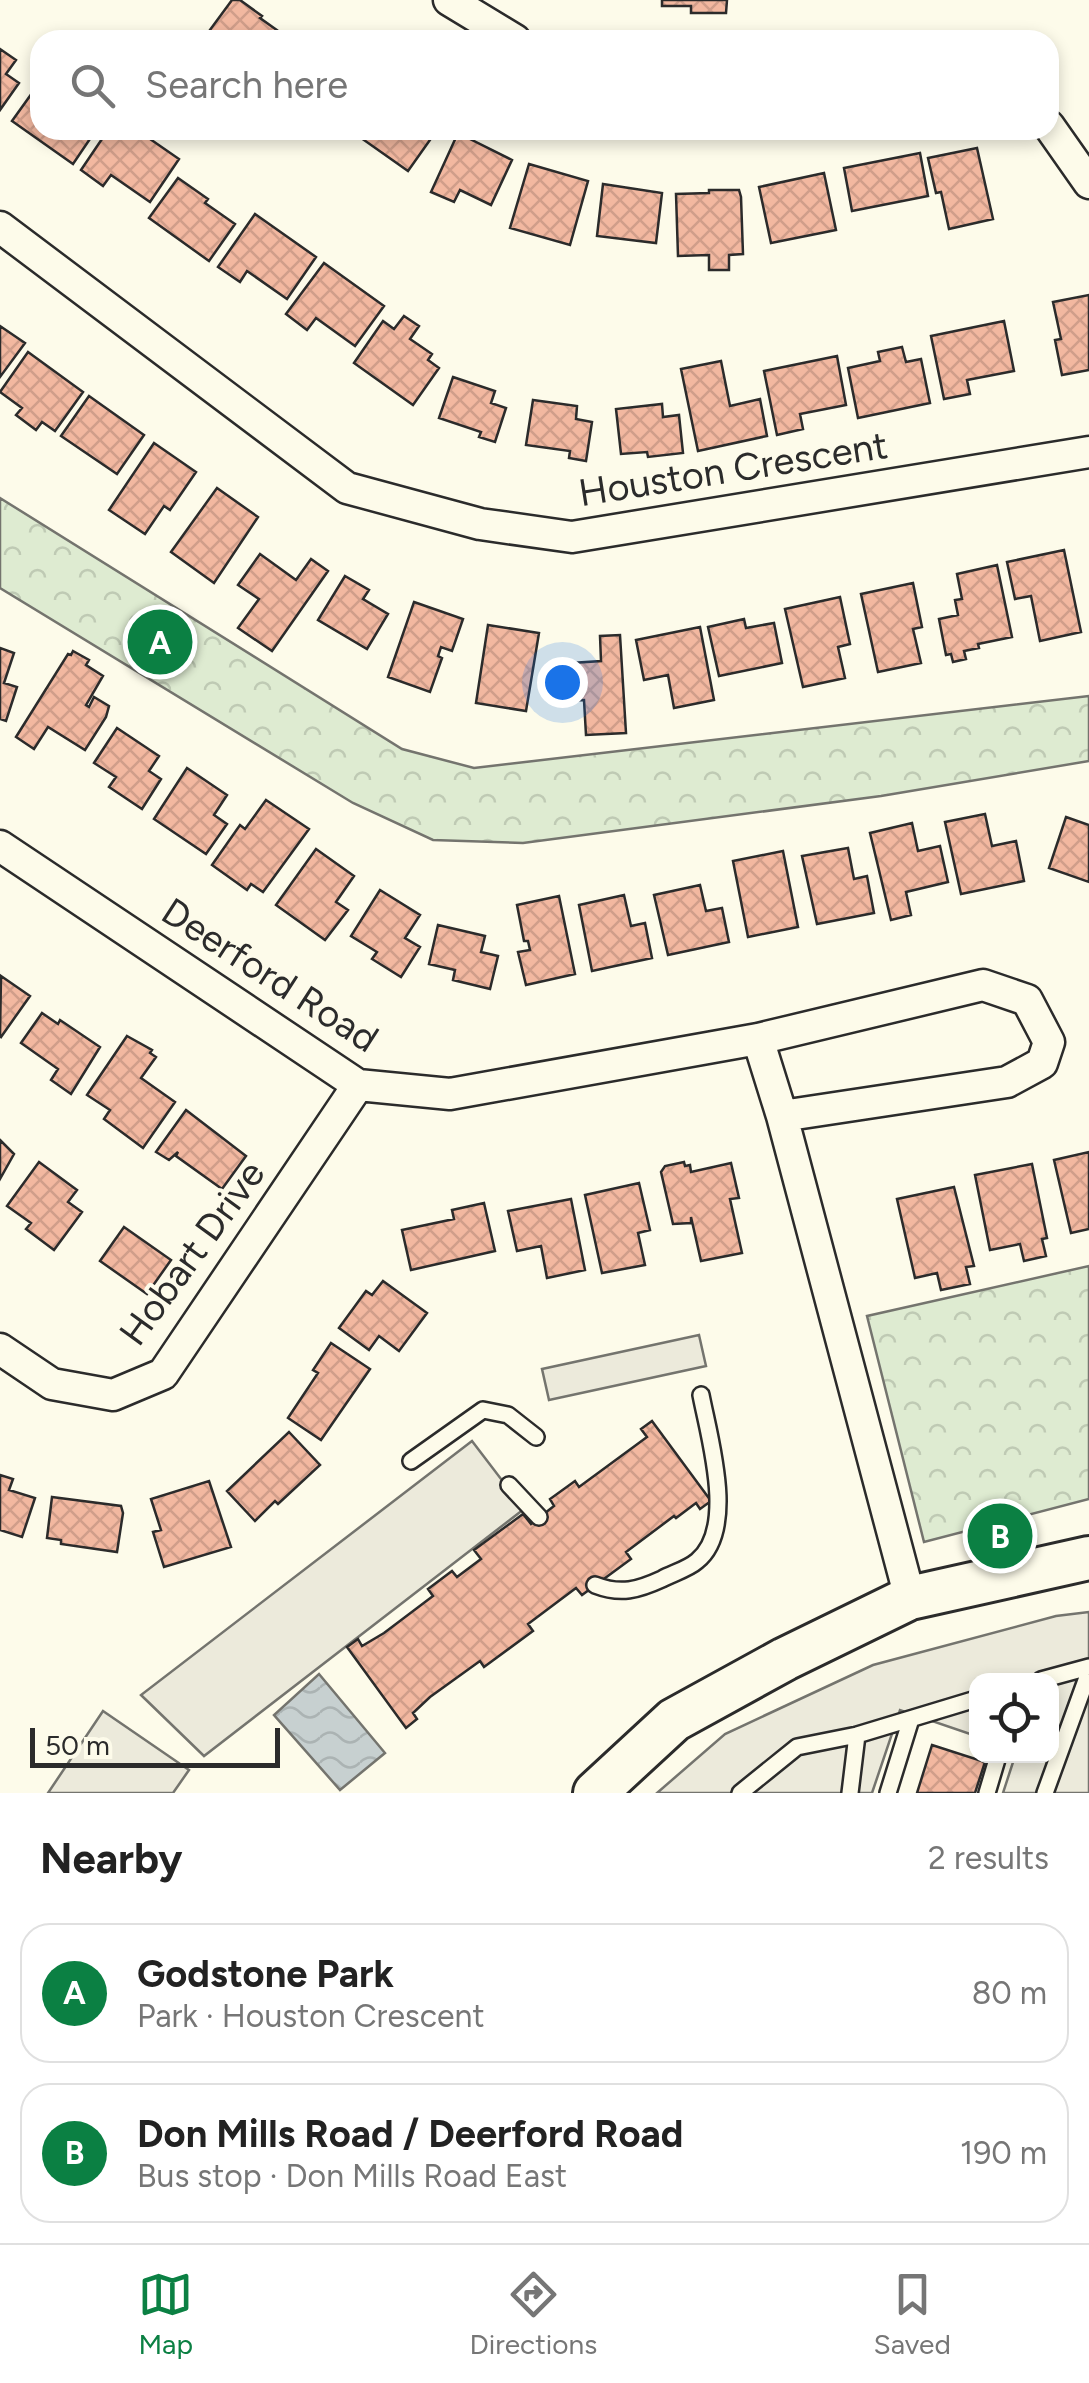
<!DOCTYPE html>
<html lang="en">
<head>
<meta charset="utf-8">
<style>
  body { margin:0; font-family:Figtree,sans-serif; background:#f2f2f2; color:#222 }
  .controls { position:absolute; right:30px; bottom:30px; display:grid; overflow:hidden; border-radius:20px; box-shadow:0 5px 15px #0003 }
  .controls button { width:90px; height:90px; display:grid; place-items:center; padding:0; border:0; border-bottom:2px solid #e0e0e0; background:#fff; color:#222; font:50px sans-serif }
  .scale { position:absolute; left:30px; bottom:25px; width:250px; box-sizing:border-box; padding-left:10px; border:5px solid #2b2b2b; border-top:0; font-size:28px; line-height:35px; white-space:nowrap; color:#2b2b2b; -webkit-text-stroke:8px #fdfbea; paint-order:stroke }
  .you { position:absolute; left:562px; top:682px; width:35px; height:35px; margin:-25px; border:8px solid #fff; border-radius:50%; background:#1a73e8; box-shadow:0 0 0 15px #1a73e833 }
  .badge { display:grid; place-items:center; width:65px; height:65px; border-radius:50%; background:#0b8043; color:#fff; font-size:32px; font-weight:700 }
  .pin { position:absolute; translate:-50% -50%; border:5px solid #fff; box-shadow:0 2px 10px #0006 }
  .list { margin:0; padding:0; list-style:none }
  h2 { display:flex; justify-content:space-between; align-items:center; height:130px; margin:0; padding:0 40px; font-size:42px }
  h2 small { font-size:32px; font-weight:400; color:#767676 }
  .list li { display:grid; grid-template-columns:65px 1fr auto; gap:30px; align-items:center; box-sizing:border-box; height:140px; margin:0 20px 20px; padding:0 20px; border:2px solid #e0e0e0; border-radius:30px }
  .list b { display:block; font-size:38px; white-space:nowrap }
  .list p { margin:0; font-size:32px; white-space:nowrap; color:#767676 }
  .list em { font-size:32px; font-style:normal; color:#767676 }
  .icon { flex:none; width:55px; height:55px; fill:none; stroke:currentColor; stroke-width:2; stroke-linecap:round; stroke-linejoin:round }
  .map { position:relative; flex:none; width:1089px; height:1793px; overflow:hidden }
  .search { position:absolute; background:#fff; box-shadow:0 5px 15px #0003; left:30px; right:30px; top:30px; height:110px; display:flex; align-items:center; gap:25px; box-sizing:border-box; padding:0 35px; border-radius:30px; color:#767676; font-size:38px }
  .sheet { height:450px; background:#fff }
  nav { display:flex; justify-content:space-around; align-items:center; box-sizing:border-box; height:140px; border-top:2px solid #e0e0e0; background:#fff; font-size:28px; color:#767676 }
  nav a { display:grid; justify-items:center; gap:5px }
  nav .on { color:#0b8043 }
  .map>svg:first-child { display:block }
</style>
</head>
<body>
<div class="map">
<svg width="1089" height="1793" viewBox="0 0 1089 1793">
  <defs>
    <pattern id="park-crowns" width="20" height="18" patternUnits="userSpaceOnUse" patternTransform="scale(2.5)"><rect width="20" height="18" fill="#deebd1"/><path d="M2 6a3 3 0 1 1 6 0M12 15a3 3 0 1 1 6 0" fill="none" stroke="#bfcab4"/></pattern>
    <pattern id="water-waves" width="16" height="10" patternUnits="userSpaceOnUse" patternTransform="scale(2.5)"><rect width="16" height="10" fill="#c7d0d0"/><path d="M0 5q4-4 8 0t8 0" fill="none" stroke="#abb3b3"/></pattern>
    <pattern id="building-cross-hatch" width="8" height="8" patternUnits="userSpaceOnUse" patternTransform="scale(2.5)"><rect width="8" height="8" fill="#f2b8a0"/><path d="M0 0l8 8M0 8l8-8" fill="none" stroke="#d09e8a"/></pattern>
  </defs>
  <rect width="100%" height="100%" fill="#fdfbea"/>
  <path fill="url(#park-crowns)" stroke="#74746e" stroke-width="2.5" d="M0 498 402 749 474 768 1089 696V761L881 796 523 843 433 840 353 803 0 588Z
    M1089 1266V1499L924 1542 867 1316Z"/>
  <path fill="#eceadb" stroke="#74746e" stroke-width="2.5" d="M699 1335 706 1366 549 1400 542 1369Z
    M472 1441 524 1509 204 1756 141 1695Z
    M1089 1612V1793H1003L1015 1756H1052V1680H976V1736L900 1710 872 1793H657L725 1734 873 1665 1056 1616Z
    M103 1711 189 1770 173 1793H48Z"/>
  <path fill="url(#water-waves)" stroke="#74746e" stroke-width="2.5" d="M319 1674 385 1753 340 1790 274 1715Z"/>
  <path fill="url(#building-cross-hatch)" stroke="#2b2b2b" stroke-width="2.5" d="M232 0H240L262 16 260 18 281 33 276 40 204 38Z
    M662 0H727L726 13H691V6H662Z
    M0 49 16 60 6 74 19 83 0 110Z
    M40 82V130H96L73 164 12 121Z
    M108 130H137L179 159 150 202 111 175 103 186 81 170Z
    M356 130H437L408 171 354 133Z
    M458 133 512 160 491 205 460 190 454 202 431 192Z
    M977 148 993 219 949 229 941 192 936 193 928 158Z
    M920 153 928 196 852 211 844 168Z
    M529 164 588 181 570 245 510 228Z
    M824 173 836 230 771 243 759 187Z
    M178 178 208 199 205 203 235 224 209 261 149 218Z
    M603 184 662 193 656 243 597 236Z
    M709 190H739L741 197 743 254 729 255V270H709V255L678 256 676 194 709 193Z
    M255 214 316 257 287 299 247 271 240 282 218 267Z
    M324 263 384 306 355 346 316 318 307 330 286 314Z
    M1089 295V370L1062 375 1055 340 1061 339 1053 302Z
    M404 316 419 326 410 339 432 354 428 360 439 368 413 405 354 363 383 321 394 329Z
    M1004 321 1014 371 967 380 970 394 944 399 931 336Z
    M0 326 25 343 0 377Z
    M902 347 906 362 921 359 930 403 858 418 848 368 880 361 878 352Z
    M28 352 83 392 55 431 42 422 36 430 16 415 22 408 0 392Z
    M837 356 846 405 800 414 803 429 777 435 764 371Z
    M721 361 730 406 760 399 767 436 698 451 681 369Z
    M453 377 495 391 491 403 506 408 495 442 479 437 481 432 439 418Z
    M89 396 144 435 117 474 61 436Z
    M533 400 577 406 576 419 592 422 586 461 569 458 570 451 526 445Z
    M662 404 663 417 679 415 683 453 648 457 647 452 621 454 616 409Z
    M154 443 196 472 170 510 164 506 145 534 109 510Z
    M217 488 258 517 214 583 171 552Z
    M1064 550 1081 632 1040 641 1031 596 1015 599 1007 562Z
    M260 554 296 580 311 559 328 571 272 651 238 628 259 599 238 585Z
    M997 565 1012 637 978 644 979 648 964 651 966 659 953 662 951 654 946 655 939 619 958 615 955 600 962 599 957 574Z
    M345 576 369 590 363 599 388 614 367 649 318 620Z
    M913 583 922 627 913 629 921 663 878 672 861 594Z
    M840 597 850 644 838 647 845 678 803 687 785 609Z
    M414 602 463 619 452 651 441 647 438 656 442 658 430 692 388 677Z
    M744 619 746 628 774 623 782 663 719 676 708 627Z
    M488 625 539 633 526 711 476 703Z
    M700 627 714 700 674 708 668 675 644 680 636 640Z
    M620 635 626 733 586 735 584 700 558 701 556 664 601 661 600 636Z
    M0 648 14 653 4 683 17 687 6 721 0 719Z
    M73 651 89 660 86 665 103 676 86 705 89 707 94 697 109 706 106 717 85 750 48 727 34 749 16 737 68 654 71 655Z
    M117 728 159 756 149 771 161 779 142 809 109 787 116 777 94 763Z
    M187 768 227 795 214 815 227 824 206 854 154 819Z
    M266 800 309 829 263 892 251 884 247 890 212 865 240 825 245 829Z
    M985 814 992 846 1016 841 1024 881 961 894 945 822Z
    M1066 817 1089 825V882L1049 868Z
    M912 823 918 851 940 846 948 882 906 892 911 915 891 920 870 833Z
    M848 848 854 879 867 876 874 913 817 924 802 856Z
    M316 849 354 876 336 902 348 910 325 940 276 905Z
    M783 851 798 927 748 937 733 861Z
    M700 885 706 911 722 908 729 942 668 955 654 895Z
    M380 890 420 915 405 938 420 947 401 977 372 959 377 952 351 936Z
    M624 895 631 926 645 923 652 958 592 971 579 905Z
    M559 896 575 974 526 985 518 952 530 950 528 941H524L517 905Z
    M438 925 485 936 481 952 498 956 490 989 453 980 455 970 429 964Z
    M1 976 30 996 1 1037 0 1036Z
    M42 1013 58 1024 60 1020 100 1047 71 1094 51 1080 58 1069 21 1043Z
    M127 1036 152 1050 150 1053 156 1057 141 1078 175 1102 143 1148 104 1119 110 1110 87 1095Z
    M186 1110 246 1156 222 1189 176 1156 178 1152 169 1160 156 1152Z
    M0 1140 14 1154 0 1179Z
    M1089 1152V1229L1071 1233 1054 1160Z
    M39 1162 77 1190 68 1202 82 1212 54 1250 26 1229 31 1223 7 1206Z
    M684 1162 685 1166 690 1165 691 1172 731 1163 739 1198 730 1199 742 1253 701 1261 691 1217V1223L673 1224 661 1172 665 1166Z
    M1032 1164 1047 1238 1042 1239 1046 1256 1024 1261 1020 1244 990 1250 975 1175Z
    M639 1183 650 1230 638 1233 645 1265 602 1273 585 1195Z
    M954 1187 974 1266 966 1267 970 1284 941 1290 937 1273 915 1278 897 1199Z
    M571 1199 585 1270 547 1278 541 1246 517 1251 508 1211Z
    M484 1203 495 1251 411 1270 402 1230 454 1219 452 1210Z
    M124 1227 171 1260 147 1294 100 1261Z
    M383 1281 427 1313 399 1351 379 1336 369 1350 339 1328 366 1291 372 1295Z
    M331 1343 370 1369 321 1440 288 1418 318 1373 313 1370Z
    M652 1421 711 1501 700 1509 696 1503 676 1518 674 1516 626 1552 631 1559 582 1595 576 1588 528 1624 533 1631 484 1667 480 1661 430 1697 413 1713 417 1719 406 1728 347 1647 358 1639 362 1646 384 1633 433 1596 428 1589 452 1571 457 1577 481 1559 474 1550 523 1514 531 1524 554 1506 550 1499 575 1481 579 1487 647 1437 641 1429Z
    M289 1432 320 1465 278 1504 275 1501 255 1521 227 1491Z
    M0 1475 13 1479 9 1490 35 1498 22 1537 0 1530Z
    M209 1481 231 1547 164 1567 153 1532 161 1530 151 1499Z
    M52 1497 121 1506 123 1513 117 1552 61 1544V1540L47 1538Z
    M932 1745 985 1762 975 1793H917Z"/>
  <g fill="none" stroke-linecap="round" stroke-linejoin="round">
    <defs>
      <path id="lane" d="M411 1461 483 1410 508 1415 536 1437
        M509 1485 539 1517
        M595 1585C621 1595 638 1590 662 1579 673 1573 688 1569 697 1561 737 1529 709 1437 701 1395
        M1041 1680 1089 1667
        M740 1793 797 1747 857 1735 976 1699
        M850 1793 857 1735
        M888 1793 911 1719
        M987 1793 998 1756
        M1045 1793 1089 1672"/>
      <path id="street" d="M449 0 515 40
        M1049 126 1089 183
        M0 227 347 488 480 524 572 537 1089 452
        M0 846 358 1085 450 1094 758 1039 983 985 1027 1000 1049 1042 1042 1063 1007 1082 782 1116
        M758 1039 782 1116 910 1598
        M0 1349 52 1384 113 1395 163 1374 358 1085"/>
      <path id="secondary" d="M595 1793 674 1720 785 1659 910 1598 1089 1558"/>
    </defs>
    <use href="#lane" stroke="#2b2b2b" stroke-width="20"/>
    <use href="#street" stroke="#2b2b2b" stroke-width="35"/>
    <use href="#secondary" stroke="#2b2b2b" stroke-width="48"/>
    <use href="#lane" stroke="#fdfbea" stroke-width="15"/>
    <use href="#street" stroke="#fdfbea" stroke-width="30"/>
    <use href="#secondary" stroke="#fdfbea" stroke-width="42"/>
  </g>
  <g text-anchor="middle" stroke-width="8" stroke-linejoin="round" paint-order="stroke">
    <g font-size="38" fill="#2b2b2b" stroke="#fdfbea">
      <text transform="translate(733 469) rotate(-9)" y="13">Houston Crescent</text>
      <text transform="translate(270 975) rotate(33)" y="13">Deerford Road</text>
      <text transform="translate(192 1253) rotate(-54)" y="13">Hobart Drive</text>
    </g>
  </g>
</svg>
<div class="controls">
<button><svg class="icon" aria-label="locate" viewBox="0 0 24 24"><circle cx="12" cy="12" r="6"/><path d="M12 2v4M12 18v4M2 12h4M18 12h4"/></svg></button>
</div>
<div class="scale">50 m</div>
<div class="you"></div>
<div class="pin badge" style="left:160px;top:642px">A</div>
<div class="pin badge" style="left:1000px;top:1536px">B</div>
<div class="search"><svg class="icon" aria-label="search" viewBox="0 0 24 24"><circle cx="10" cy="10" r="6"/><path d="M15 15l6 6"/></svg>Search here</div>
</div>
<section class="sheet">
<h2>Nearby<small>2 results</small></h2>
<ul class="list">
<li><span class="badge">A</span><div><b>Godstone Park</b><p>Park · Houston Crescent</p></div><em>80 m</em></li>
<li><span class="badge">B</span><div><b>Don Mills Road / Deerford Road</b><p>Bus stop · Don Mills Road East</p></div><em>190 m</em></li>
</ul>
</section>
<nav>
<a class="on"><svg class="icon" aria-label="map" viewBox="0 0 24 24"><path d="M3 6l6-2 6 2 6-2v14l-6 2-6-2-6 2zM9 4v14M15 6v14"/></svg>Map</a>
<a><svg class="icon" aria-label="directions" viewBox="0 0 24 24"><path d="M12 3l9 9-9 9-9-9zM9 14v-3h6M13 9l2 2-2 2"/></svg>Directions</a>
<a><svg class="icon" aria-label="saved" viewBox="0 0 24 24"><path d="M7 4h10v16l-5-4-5 4z"/></svg>Saved</a>
</nav>
</body>
</html>
